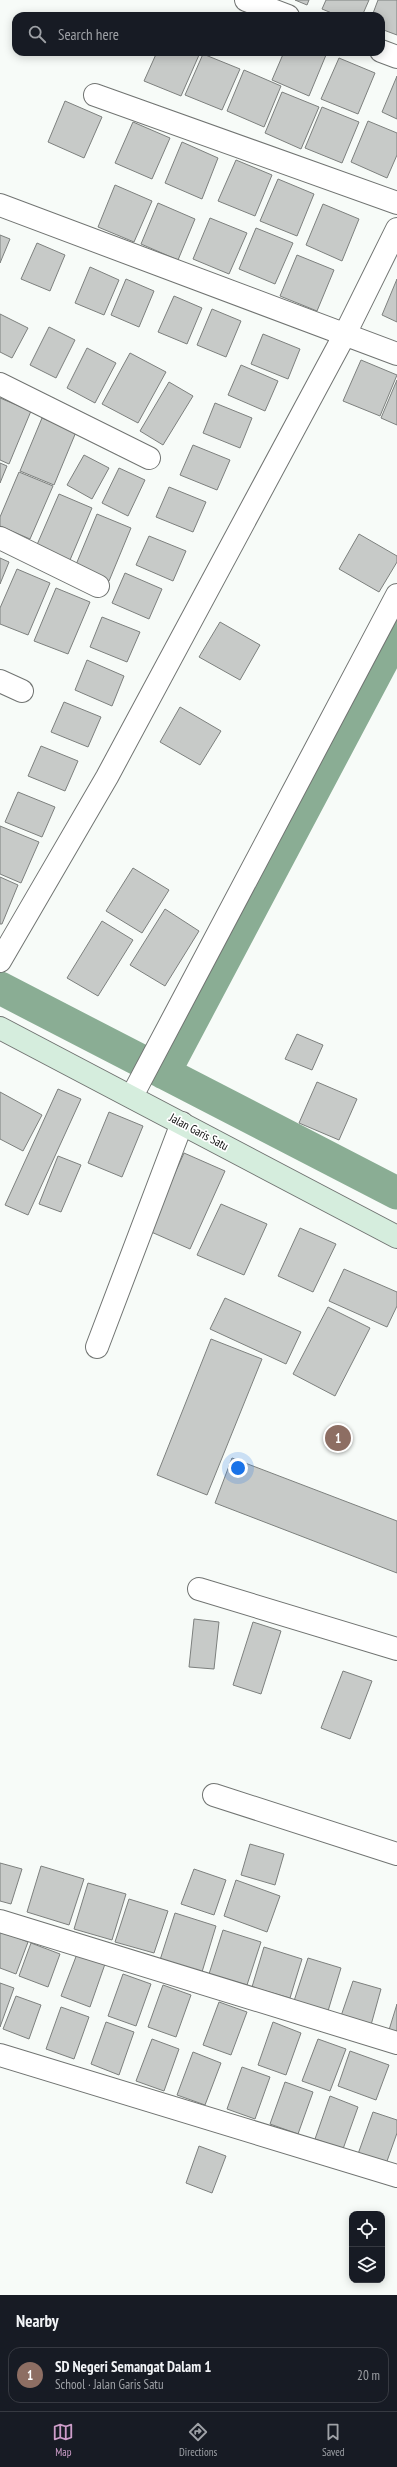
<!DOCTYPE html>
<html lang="en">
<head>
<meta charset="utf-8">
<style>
  body { margin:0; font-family:"PT Sans Narrow",sans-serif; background:#242831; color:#f1f3f6 }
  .controls { position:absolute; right:12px; bottom:12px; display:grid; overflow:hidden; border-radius:8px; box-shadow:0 2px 10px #0003 }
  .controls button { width:36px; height:36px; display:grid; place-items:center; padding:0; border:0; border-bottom:1px solid #363941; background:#171b24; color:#f1f3f6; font:20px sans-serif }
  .you { position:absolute; left:238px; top:1468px; width:14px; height:14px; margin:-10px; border:3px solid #fff; border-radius:50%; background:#1a73e8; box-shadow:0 0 0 6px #1a73e833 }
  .badge { display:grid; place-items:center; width:26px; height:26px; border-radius:50%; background:#cd9dc9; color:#fff; font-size:13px; font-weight:700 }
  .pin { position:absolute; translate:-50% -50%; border:2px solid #fff; box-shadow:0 1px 4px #0006 }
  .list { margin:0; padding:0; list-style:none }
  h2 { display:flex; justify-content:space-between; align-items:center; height:52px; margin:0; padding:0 16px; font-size:17px }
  h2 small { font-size:13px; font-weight:400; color:#9ea1a6 }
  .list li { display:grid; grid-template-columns:26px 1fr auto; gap:12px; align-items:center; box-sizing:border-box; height:56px; margin:0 8px 8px; padding:0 8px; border:1px solid #363941; border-radius:12px }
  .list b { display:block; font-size:15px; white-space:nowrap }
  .list p { margin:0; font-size:13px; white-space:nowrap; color:#9ea1a6 }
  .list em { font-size:13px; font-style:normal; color:#9ea1a6 }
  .icon { flex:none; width:22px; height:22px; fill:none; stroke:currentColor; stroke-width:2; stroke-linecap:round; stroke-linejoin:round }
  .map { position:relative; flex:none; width:397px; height:2295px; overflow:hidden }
  .search { position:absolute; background:#171b24; box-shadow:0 2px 10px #0003; left:12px; right:12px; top:12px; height:44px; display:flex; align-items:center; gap:10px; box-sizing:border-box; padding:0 14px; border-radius:12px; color:#9ea1a6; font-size:15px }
  .sheet { height:116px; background:#171b24 }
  nav { display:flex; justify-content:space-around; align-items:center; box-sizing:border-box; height:56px; border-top:1px solid #363941; background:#171b24; font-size:11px; color:#9ea1a6 }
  nav a { display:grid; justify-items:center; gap:2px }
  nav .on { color:#cd9dc9 }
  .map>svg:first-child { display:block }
</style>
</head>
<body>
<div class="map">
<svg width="397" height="2295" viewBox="0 0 397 2295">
  <rect width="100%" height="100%" fill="#f7fbf8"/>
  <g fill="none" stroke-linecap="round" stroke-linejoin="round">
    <path stroke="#8aad94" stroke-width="33" d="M0 988 397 1193
      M164 1073 397 633"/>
  </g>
  <path fill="#c7cac8" stroke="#7d807e" d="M295 0H309L307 5Z
    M326 0H369L362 16H339L322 9Z
    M378 0H397V35L381 29V16H372Z
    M157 52H191L199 55 181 96 144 81Z
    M284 52H320L326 55 309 96 272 80Z
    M203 54 240 69 222 110 185 95Z
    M339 58 375 73 358 114 321 99Z
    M244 70 281 86 264 127 227 111Z
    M397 76V119L382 112Z
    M282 92 319 107 301 149 265 133Z
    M65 101 102 117 84 158 48 142Z
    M322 107 359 122 342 163 305 148Z
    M368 121 397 133V155L387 178 351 162Z
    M133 122 170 138 152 179 115 163Z
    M182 142 218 158 202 199 165 183Z
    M236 160 272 175 255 216 218 201Z
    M278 179 314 194 297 236 260 221Z
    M115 185 152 201 134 242 98 227Z
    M158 203 195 219 178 260 141 244Z
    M323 204 359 219 342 261 306 245Z
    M210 218 247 233 229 274 193 259Z
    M256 228 293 243 275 284 239 269Z
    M0 235 10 239 0 263Z
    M37 243 65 255 50 291 21 279Z
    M297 255 334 270 317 311 280 296Z
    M90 267 119 280 104 315 75 303Z
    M126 279 154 291 139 327 111 315Z
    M397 279V322L382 315Z
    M174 296 202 308 187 344 158 332Z
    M212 309 241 321 226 357 197 345Z
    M0 314 28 328 12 358 0 352Z
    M49 327 75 340 56 378 30 365Z
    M263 334 300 349 288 379 251 364Z
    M87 348 116 363 95 403 67 388Z
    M130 353 166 372 138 423 102 404Z
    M361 360 397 375 380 416 343 401Z
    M241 365 278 381 265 411 228 395Z
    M397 380V425L381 418Z
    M169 382 193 396 163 445 140 431Z
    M0 398 31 411 9 464 0 460Z
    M215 403 252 418 240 448 203 433Z
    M42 418 76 432 54 485 20 471Z
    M193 445 230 460 217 490 180 475Z
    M84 455 109 468 92 499 67 485Z
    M0 463 7 466 0 483Z
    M119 468 145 480 128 516 102 503Z
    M19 472 53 486 30 539 0 526V517Z
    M169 487 206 502 193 532 156 517Z
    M59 494 92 508 70 560 36 547Z
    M97 514 131 528 109 581 75 567Z
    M359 534 397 556V562L379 592 339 569Z
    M149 536 186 551 173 581 136 565Z
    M0 558 9 562 0 584Z
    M17 569 50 583 28 635 0 624V608Z
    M125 573 162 589 149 619 112 603Z
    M56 588 90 602 68 654 34 641Z
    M102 617 140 632 127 662 90 647Z
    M220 622 260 645 240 680 199 657Z
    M87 660 124 676 112 706 75 690Z
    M64 702 101 717 88 747 51 732Z
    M180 707 221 731 200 765 160 742Z
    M41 746 78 761 65 791 28 776Z
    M18 792 55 807 42 837 5 822Z
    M0 826 39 842 21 883 0 874Z
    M133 868 169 890 142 933 106 911Z
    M0 877 18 885 2 924H0Z
    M165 909 199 931 165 986 130 965Z
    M102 921 133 940 98 996 67 978Z
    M297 1034 323 1045 312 1070 285 1059Z
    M317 1082 357 1099 339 1140 299 1123Z
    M58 1089 81 1099 28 1215 5 1205Z
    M0 1092 42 1115 23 1151 0 1139Z
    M109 1112 143 1126 122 1177 88 1163Z
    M184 1153 225 1171 190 1249 149 1231Z
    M58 1156 81 1165 61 1212 39 1204Z
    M221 1204 267 1224 244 1275 197 1255Z
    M300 1228 336 1244 313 1292 278 1276Z
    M344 1269 397 1292V1306L387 1327 329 1301Z
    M225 1298 301 1332 286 1364 210 1329Z
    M328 1307 370 1328 335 1396 293 1374Z
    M211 1339 262 1359 207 1495 157 1475Z
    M232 1458 397 1521V1573L215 1503Z
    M194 1619 219 1622 214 1669 189 1667Z
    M253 1622 281 1631 261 1694 233 1685Z
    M343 1671 372 1681 350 1739 321 1728Z
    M250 1844 284 1854 275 1885 241 1875Z
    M0 1863 22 1869 11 1904 0 1901Z
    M41 1866 84 1879 69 1925 27 1912Z
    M194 1869 226 1880 214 1915 181 1904Z
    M236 1880 280 1896 267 1932 224 1916Z
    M88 1883 126 1894 112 1940 74 1929Z
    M129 1899 168 1911 154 1953 115 1942Z
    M175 1913 216 1926 202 1972 160 1960Z
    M223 1930 261 1942 247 1985 209 1974Z
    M0 1931 28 1942 16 1974 0 1968Z
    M31 1943 60 1954 48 1987 19 1976Z
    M264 1947 302 1959 290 1998 252 1987Z
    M77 1954 105 1964 90 2007 61 1996Z
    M308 1958 341 1968 328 2011 294 2001Z
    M123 1974 151 1984 136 2026 108 2016Z
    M353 1981 381 1989 371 2025 341 2016Z
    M0 1983 14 1988 0 2027Z
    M163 1985 191 1995 176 2037 148 2027Z
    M16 1996 41 2005 29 2039 3 2029Z
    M219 2002 247 2012 231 2055 203 2045Z
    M397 2004V2032L389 2030Z
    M61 2007 89 2017 74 2059 46 2049Z
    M106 2022 134 2032 119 2075 91 2064Z
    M273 2022 301 2033 286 2075 258 2065Z
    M152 2039 179 2049 164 2091 136 2081Z
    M318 2039 346 2049 330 2091 302 2081Z
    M350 2051 389 2065 376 2100 338 2086Z
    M193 2052 221 2063 205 2105 177 2095Z
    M242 2067 270 2077 255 2119 227 2109Z
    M285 2082 313 2092 298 2134 270 2124Z
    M330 2096 358 2107 343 2149 315 2139Z
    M373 2112 397 2120V2133L386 2164 358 2154Z
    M199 2146 226 2156 212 2193 186 2183Z"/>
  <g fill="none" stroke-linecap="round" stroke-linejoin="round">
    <defs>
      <path id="street" d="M246 0 288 16
        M381 51 397 57
        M95 95 397 203
        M0 205 397 354
        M0 384 149 458
        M0 538 98 586
        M0 681 22 691
        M0 961 107 777 345 334 397 229
        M132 1096 397 595
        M97 1347 182 1123
        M199 1589 397 1649
        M214 1795 397 1854
        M0 1921 397 2043
        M0 2055 397 2176"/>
      <path id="secondary" d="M0 1028 397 1237"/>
    </defs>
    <use href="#street" stroke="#717472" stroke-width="24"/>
    <use href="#secondary" stroke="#717472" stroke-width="24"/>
    <use href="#street" stroke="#fff" stroke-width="22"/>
    <use href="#secondary" stroke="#d5eddd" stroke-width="22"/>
  </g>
  <g text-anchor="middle" stroke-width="3.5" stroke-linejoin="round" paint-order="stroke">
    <g font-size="12" fill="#0e0f0e" stroke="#fff">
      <text transform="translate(199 1132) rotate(28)" y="4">Jalan Garis Satu</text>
    </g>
  </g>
</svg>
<div class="controls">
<button><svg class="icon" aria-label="locate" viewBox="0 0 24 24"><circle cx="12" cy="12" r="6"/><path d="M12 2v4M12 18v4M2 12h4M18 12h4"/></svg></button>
<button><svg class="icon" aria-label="layers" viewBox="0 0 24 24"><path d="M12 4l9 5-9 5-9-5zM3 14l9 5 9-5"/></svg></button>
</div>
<div class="you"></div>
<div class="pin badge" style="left:338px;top:1438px;background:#8d6e63">1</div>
<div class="search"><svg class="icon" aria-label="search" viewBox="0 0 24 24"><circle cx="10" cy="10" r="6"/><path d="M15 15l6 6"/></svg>Search here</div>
</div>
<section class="sheet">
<h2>Nearby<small></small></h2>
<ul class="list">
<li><span class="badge" style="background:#8d6e63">1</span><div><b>SD Negeri Semangat Dalam 1</b><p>School · Jalan Garis Satu</p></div><em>20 m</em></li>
</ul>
</section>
<nav>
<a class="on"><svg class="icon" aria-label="map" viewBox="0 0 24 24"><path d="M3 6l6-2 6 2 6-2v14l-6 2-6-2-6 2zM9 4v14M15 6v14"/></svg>Map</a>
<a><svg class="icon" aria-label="directions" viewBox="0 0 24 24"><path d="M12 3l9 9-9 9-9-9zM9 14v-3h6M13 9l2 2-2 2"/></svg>Directions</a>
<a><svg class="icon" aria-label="saved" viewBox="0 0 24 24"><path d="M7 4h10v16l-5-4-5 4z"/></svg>Saved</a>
</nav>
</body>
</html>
